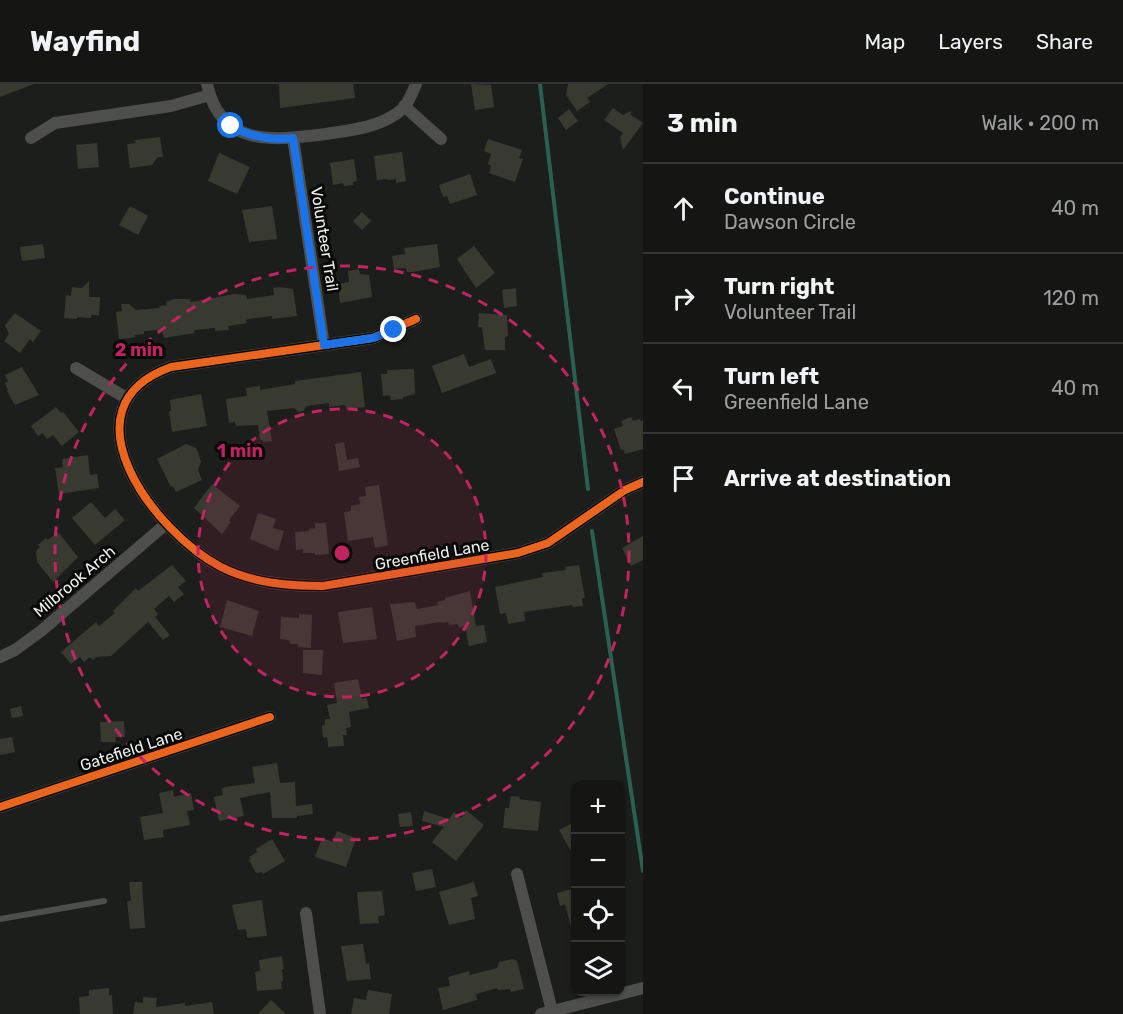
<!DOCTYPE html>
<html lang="en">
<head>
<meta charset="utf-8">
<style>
  body { margin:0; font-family:Rubik,sans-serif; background:#222322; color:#f1f3f6 }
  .controls { position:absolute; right:18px; bottom:18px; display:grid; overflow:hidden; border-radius:12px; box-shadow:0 2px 4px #0004 }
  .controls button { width:54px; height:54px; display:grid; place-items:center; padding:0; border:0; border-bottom:2px solid #343534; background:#151614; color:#f1f3f6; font:30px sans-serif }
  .stop { position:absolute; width:18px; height:18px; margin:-14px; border:4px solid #1a73e8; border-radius:50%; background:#fff }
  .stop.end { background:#1a73e8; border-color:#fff; box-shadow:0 2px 6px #0008 }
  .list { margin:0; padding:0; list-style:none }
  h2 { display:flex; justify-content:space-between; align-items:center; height:78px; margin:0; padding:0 24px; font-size:26px }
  h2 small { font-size:20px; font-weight:400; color:#9d9fa0 }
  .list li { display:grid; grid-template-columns:39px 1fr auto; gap:18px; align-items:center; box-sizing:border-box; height:90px; padding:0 24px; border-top:2px solid #343534 }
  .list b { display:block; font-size:22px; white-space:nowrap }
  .list p { margin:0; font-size:20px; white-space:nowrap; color:#9d9fa0 }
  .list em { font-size:20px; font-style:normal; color:#9d9fa0 }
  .icon { flex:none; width:33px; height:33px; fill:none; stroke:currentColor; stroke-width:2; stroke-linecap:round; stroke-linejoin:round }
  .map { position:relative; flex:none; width:643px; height:930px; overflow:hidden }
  header { display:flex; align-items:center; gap:36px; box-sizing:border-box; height:84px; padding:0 30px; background:#151614; border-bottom:2px solid #343534 }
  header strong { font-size:28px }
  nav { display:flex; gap:33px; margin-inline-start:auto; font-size:21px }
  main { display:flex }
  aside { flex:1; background:#151614 }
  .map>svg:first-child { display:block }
</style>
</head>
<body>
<header>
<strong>Wayfind</strong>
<nav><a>Map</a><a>Layers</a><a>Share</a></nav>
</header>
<main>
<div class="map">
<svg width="643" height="930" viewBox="0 0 643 930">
  <rect width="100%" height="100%" fill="#1c1e1b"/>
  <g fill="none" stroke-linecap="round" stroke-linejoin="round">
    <path stroke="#2a6052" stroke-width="4" d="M540 0 588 405
      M592 447 643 787"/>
  </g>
  <path fill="#383a30" d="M0 0H34L0 13Z
    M279 0H353L355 14 280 24Z
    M471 0 491 1 494 23 475 26Z
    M568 0H608L587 14 590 18 577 27 566 11Z
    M613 24 623 31 631 27V31L643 39 623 66 620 53 623 49 604 36Z
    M569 25 578 37 566 46 558 34Z
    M160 53 163 73H158L152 81 130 84 127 60 136 59 135 56Z
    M488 55 522 66 519 74 523 75 515 98 489 89 491 82 488 80 491 70 484 67Z
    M97 59 99 83 78 85 76 61Z
    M402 68 406 97 396 99V95L388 96 387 95 377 96 374 72Z
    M219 69 250 83 237 110 208 97Z
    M354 75 357 97 353 98V101L344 102 343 99 333 101 330 79Z
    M470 90 477 111 450 120 447 112 443 113 439 101Z
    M130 122 148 132 138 151 119 141Z
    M272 122 277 155 249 158 242 126Z
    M362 128 371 137 362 146 353 137Z
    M43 160 45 174 22 177 20 163Z
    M437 160 440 183 413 188H407L406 184 394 185 392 172 405 170 404 164Z
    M474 162 495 189 476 204 457 175Z
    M359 185 360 190 369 191 372 213 340 219 338 200 349 198 348 187Z
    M89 197V213H100L99 231H91V234L77 233V235L64 234 66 211 71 212 72 203 82 204Z
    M280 203 293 205 297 232 272 235V232L249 235 246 236 247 239 228 242 229 246 215 247V244L194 246 195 249 164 254 162 246 144 247V250L135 251V253L131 254 119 255 116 228 122 227 121 220H129L136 226 160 224 159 222 167 221 166 218 174 215H190L191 218 234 210 246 211 247 215 274 211 273 204Z
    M516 204 517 222 504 224 502 206Z
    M15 229 41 247 33 258 30 255 20 269 4 257 9 250 5 241Z
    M479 229 507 231 508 252 505 253V266H485L482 243H478Z
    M464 270 469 283 491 275 496 289 442 309 432 282Z
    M22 283 39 311 15 321 7 307 8 306 5 299 8 297 5 291Z
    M414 285 415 310 403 313V315L391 316 390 311 383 312 381 290H387V286Z
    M361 288 365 323 346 325 345 321 329 323V319L307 322 303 327 299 328 294 324 267 327 272 357 263 358V356H260L258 341 236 342 235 338 229 339 226 315 247 312 246 304 260 302V306L295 300V297Z
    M201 310 207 342 172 348 169 327H171L170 316Z
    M56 323 61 329 63 328 79 348 62 362 53 351 47 355 42 349 38 352 31 342Z
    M631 333 633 337 640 335V337L643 336V365L625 370 623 365 621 366 614 345 623 342 621 337Z
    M344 358 347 376 358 374 360 383 339 387 335 360Z
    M186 360 196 364 198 368 201 378 198 386 202 396 176 408 173 402 171 403 157 375Z
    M88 371 90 391 97 390 99 404 59 410 55 384 63 383 62 375Z
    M212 400 240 422 229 436 231 438 222 450 194 424Z
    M379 401 388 461 375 464 373 453 348 457 344 428 351 427V422L360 420 359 413 366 412 365 403Z
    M91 418 105 434 115 425 125 436 95 461 72 434Z
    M258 429 276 435 273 444 284 447 278 467 250 455Z
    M315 439H326L329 470 315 471V469H303V465L296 466 295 448 309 447V445L315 444Z
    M58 448 78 473 53 498 37 478 36 467 40 463 38 461 46 454 48 456Z
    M643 452V476L631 482 622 464Z
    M172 481 186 497 178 503 184 510 174 518 169 512 154 525 158 530 155 533 170 551 163 556 148 538 111 572 96 573 93 576 90 573 84 578 80 573 71 580 61 568 96 538 99 542 115 529 113 527 136 504 138 507Z
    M579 481 585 514H582L583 522 573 523 572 521 524 528 525 537 508 540 506 529 500 530 495 503 543 493 542 489 566 486 565 483Z
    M470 507 476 542 484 541 487 558 469 562 465 542 459 544 458 540 449 541 448 538 441 539V538L415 542 416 553 397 557 390 520 415 518 417 525 438 521 437 518 445 516V514Z
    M227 516 259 527 252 552 220 543Z
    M372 523 377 555 343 559 338 528Z
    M299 530 312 531 311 564 298 563V560H291L288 556 280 555 281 533 299 534Z
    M303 566H323L322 591 303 589Z
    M358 595 362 615 367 614 369 624 349 628 351 643 346 644 347 651H343L344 662 328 663 327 653 323 654 322 642 325 641V635H330L327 621 337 619 334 599Z
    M21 622 23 632 12 634 10 625Z
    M124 637 125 653H115L116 658H101L100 638Z
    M12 653 15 668 0 671V655Z
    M277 679 280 699 295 698 296 722 312 720 313 730 297 732V734H272L270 708 240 714 244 732 219 737 214 713 223 711 222 705 225 703 255 699 252 683Z
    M173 706 174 713 191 709 194 726 187 727 190 741 163 746 164 753 144 756 140 733 163 729 159 709Z
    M511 712 520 713 519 715 541 718 538 747 503 744 505 724H509Z
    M466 726 484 741 456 777 432 758 444 743 422 737 424 727 449 735 454 728 461 734Z
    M411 728 413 742 400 743 398 730Z
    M576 737V776L559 746Z
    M337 747 356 754 346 783 315 773 322 754 333 758Z
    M272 755 285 777 263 790 262 788 256 789 249 776 251 775 249 773 257 768 256 765Z
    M432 785 436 803 416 807 412 789Z
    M129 798H142L145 844 130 845 127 817H131Z
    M474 798 478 812 471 814 475 835 449 841 439 808Z
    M576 804V847H572L565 820 560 822 557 809Z
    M382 807 385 831 378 832 379 839 360 840 357 808Z
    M262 816 267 852 247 854 246 845 238 846 232 821Z
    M363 860 366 880 369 879 371 895 347 897 341 862Z
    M282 872 284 885H282L283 897 281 898 282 905 257 907 255 888 260 887 259 876Z
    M513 875 517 877 524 905 511 908 510 905 498 906 497 904 476 910 477 916 443 926 438 904 450 902 448 893 469 887 470 891 497 884 499 878Z
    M109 904V911H112L113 930H80L79 913 89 912V906Z
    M368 906 392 910 389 930H351L354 914 366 916Z
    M143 913 157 914 156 923 185 919V922L212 918 214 930H133L135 918 143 919Z
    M271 916 286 930H258Z"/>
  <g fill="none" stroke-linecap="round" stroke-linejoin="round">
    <path stroke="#4e4f4d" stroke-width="6" d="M0 835 104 817"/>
    <path stroke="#4e4f4d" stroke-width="12" d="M207 0C221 65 275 56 326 50 351 46 375 44 396 30 407 23 411 12 416 0
      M404 22 441 55
      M31 54 55 39 171 22 210 11
      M293 54 324 261
      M416 235 373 254 171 283C59 323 155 449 221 483 253 499 287 502 323 502L518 469 548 459 625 406 643 398
      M76 284 128 315
      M0 573 15 566 41 547 166 440
      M0 723 270 633
      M517 790 552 927
      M306 829 320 930
      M541 930 643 904"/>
    <defs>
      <path id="cycleway" d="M416 235 373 254 171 283C59 323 155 449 221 483 253 499 287 502 323 502L518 469 548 459 625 406 643 398
        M0 723 270 633"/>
    </defs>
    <use href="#cycleway" stroke="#070807" stroke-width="11"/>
    <use href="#cycleway" stroke="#eb651d" stroke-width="8"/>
  </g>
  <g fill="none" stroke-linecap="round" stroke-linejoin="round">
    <path stroke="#1a73e8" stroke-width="8" d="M231 42C251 53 270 57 293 54L324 261 373 254 394 246"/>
  </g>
  <circle cx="342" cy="469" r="144" fill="#c42362" fill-opacity=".12"/>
  <g fill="none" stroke="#c42362" stroke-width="3" stroke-dasharray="10 8">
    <circle cx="342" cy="469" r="144"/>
    <circle cx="342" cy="469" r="287"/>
  </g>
  <g text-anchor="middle" stroke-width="6" stroke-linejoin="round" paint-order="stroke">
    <g font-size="16" fill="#ecefeb" stroke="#070807">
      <text transform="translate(325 155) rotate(81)" y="6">Volunteer Trail</text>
      <text transform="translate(432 470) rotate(-10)" y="6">Greenfield Lane</text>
      <text transform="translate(74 497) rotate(-40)" y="6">Milbrook Arch</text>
      <text transform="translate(131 665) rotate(-18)" y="6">Gatefield Lane</text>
    </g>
  </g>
  <circle cx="342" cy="469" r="9" fill="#c42362" stroke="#070807" stroke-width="3"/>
  <g font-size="18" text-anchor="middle" font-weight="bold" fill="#c42362" stroke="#070807" stroke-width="6" stroke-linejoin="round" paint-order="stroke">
    <text x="139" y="272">2 min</text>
    <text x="240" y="373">1 min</text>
  </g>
</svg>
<div class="controls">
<button>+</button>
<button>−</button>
<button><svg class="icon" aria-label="locate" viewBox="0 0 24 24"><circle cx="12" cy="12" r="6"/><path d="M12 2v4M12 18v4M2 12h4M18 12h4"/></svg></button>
<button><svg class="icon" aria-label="layers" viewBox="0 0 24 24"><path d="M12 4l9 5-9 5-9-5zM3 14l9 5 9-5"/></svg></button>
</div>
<div class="stop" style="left:231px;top:42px"></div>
<div class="stop end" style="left:394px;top:246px"></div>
</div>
<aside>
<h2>3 min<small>Walk · 200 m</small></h2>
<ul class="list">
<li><svg class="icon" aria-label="ahead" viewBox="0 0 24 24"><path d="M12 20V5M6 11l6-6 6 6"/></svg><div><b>Continue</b><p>Dawson Circle</p></div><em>40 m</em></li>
<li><svg class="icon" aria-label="right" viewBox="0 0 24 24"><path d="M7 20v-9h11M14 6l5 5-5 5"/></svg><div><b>Turn right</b><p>Volunteer Trail</p></div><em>120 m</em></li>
<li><svg class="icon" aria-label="left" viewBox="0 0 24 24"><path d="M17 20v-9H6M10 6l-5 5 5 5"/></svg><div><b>Turn left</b><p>Greenfield Lane</p></div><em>40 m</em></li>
<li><svg class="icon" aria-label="arrive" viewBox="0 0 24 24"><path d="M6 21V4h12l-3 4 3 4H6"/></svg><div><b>Arrive at destination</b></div></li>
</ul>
</aside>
</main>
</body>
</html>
